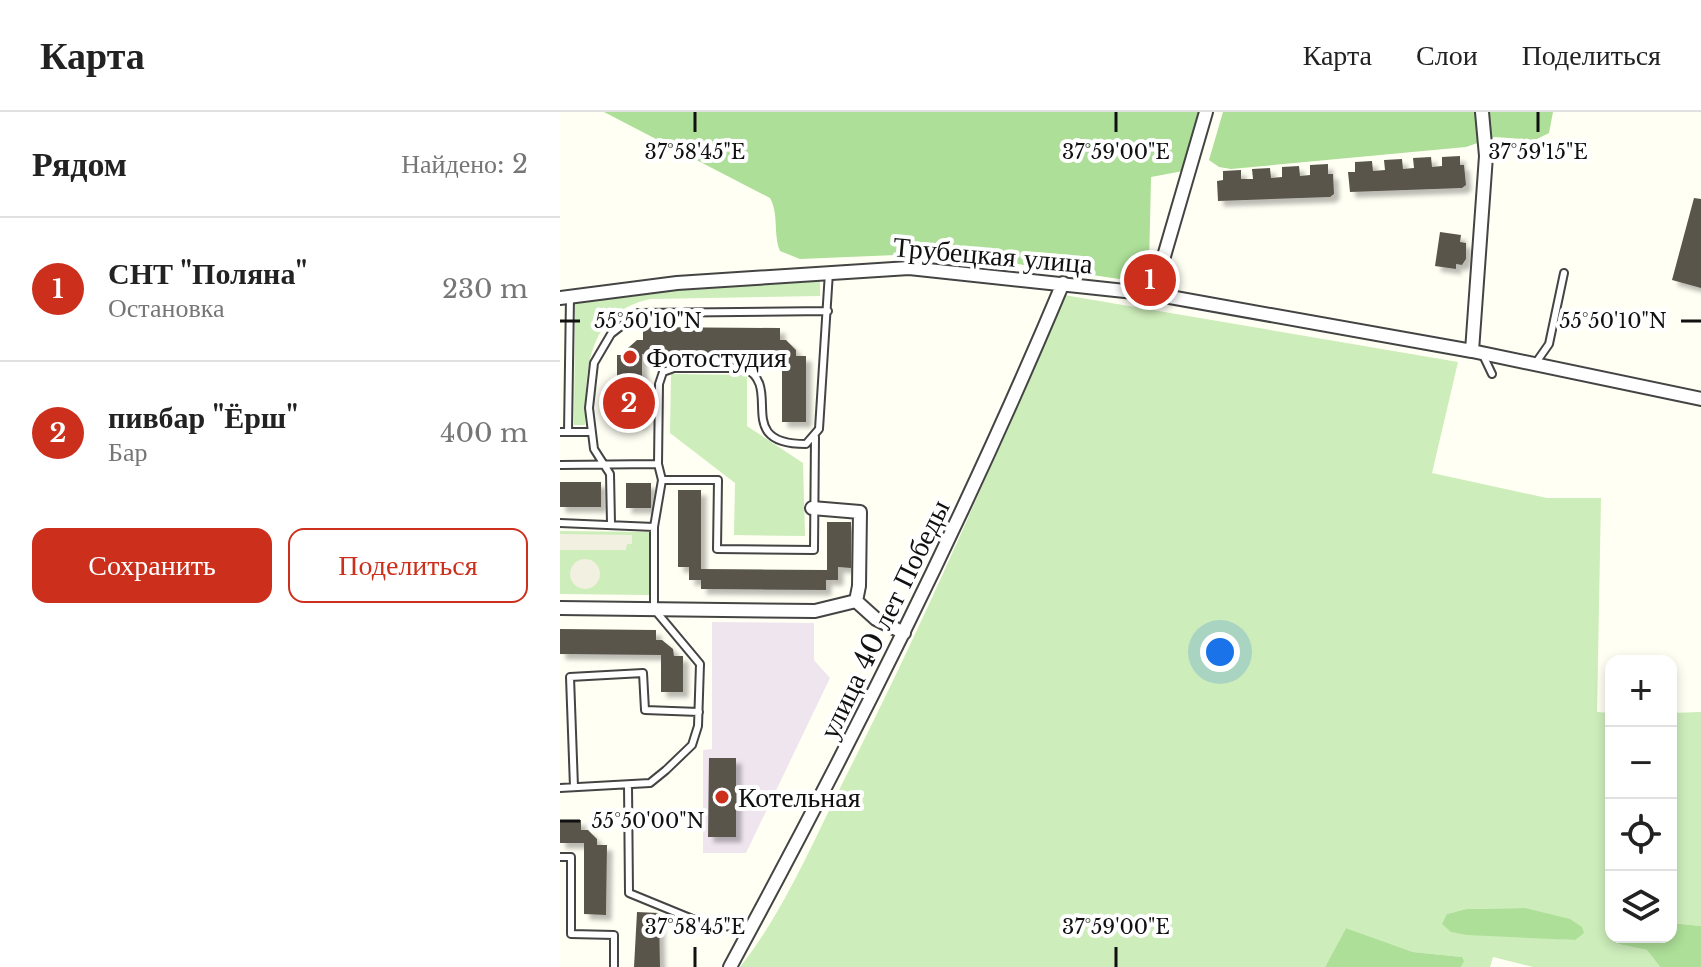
<!DOCTYPE html>
<html lang="ru">
<head>
<meta charset="utf-8">
<style>
  body { margin:0; font-family:"Libre Baskerville",serif; background:#f2f2f2; color:#222 }
  .controls { position:absolute; right:24px; bottom:24px; display:grid; overflow:hidden; border-radius:16px; box-shadow:0 4px 12px #0003 }
  .controls button { width:72px; height:72px; display:grid; place-items:center; padding:0; border:0; border-bottom:2px solid #e0e0e0; background:#fff; color:#222; font:40px sans-serif }
  .you { position:absolute; left:660px; top:540px; width:28px; height:28px; margin:-20px; border:6px solid #fff; border-radius:50%; background:#1a73e8; box-shadow:0 0 0 12px #1a73e833 }
  .badge { display:grid; place-items:center; width:52px; height:52px; border-radius:50%; background:#cc301d; color:#fff; font-size:26px; font-weight:700 }
  .pin { position:absolute; translate:-50% -50%; border:4px solid #fff; box-shadow:0 2px 8px #0006 }
  .list { margin:0; padding:0; list-style:none }
  h2 { display:flex; justify-content:space-between; align-items:center; height:104px; margin:0; padding:0 32px; font-size:34px }
  h2 small { font-size:26px; font-weight:400; color:#767676 }
  .list li { display:grid; grid-template-columns:52px 1fr auto; gap:24px; align-items:center; box-sizing:border-box; height:144px; padding:0 32px; border-top:2px solid #e0e0e0 }
  .list b { display:block; font-size:30px; white-space:nowrap }
  .list p { margin:0; font-size:26px; white-space:nowrap; color:#767676 }
  .list em { font-size:26px; font-style:normal; color:#767676 }
  .actions { display:flex; gap:16px; padding:24px 32px }
  .actions a { flex:1; padding:18px 0; border:2px solid #cc301d; border-radius:16px; text-align:center; font-size:28px; color:#cc301d }
  .actions .main { background:#cc301d; color:#fff }
  .icon { flex:none; width:44px; height:44px; fill:none; stroke:currentColor; stroke-width:2; stroke-linecap:round; stroke-linejoin:round }
  .map { position:relative; flex:none; width:1141px; height:855px; overflow:hidden }
  header { display:flex; align-items:center; gap:48px; box-sizing:border-box; height:112px; padding:0 40px; background:#fff; border-bottom:2px solid #e0e0e0 }
  header strong { font-size:38px }
  nav { display:flex; gap:44px; margin-inline-start:auto; font-size:28px }
  main { display:flex }
  aside { flex:1; background:#fff }
  .map>svg:first-child { display:block }
</style>
</head>
<body>
<header>
<strong>Карта</strong>
<nav><a>Карта</a><a>Слои</a><a>Поделиться</a></nav>
</header>
<main>
<aside>
<h2>Рядом<small>Найдено: 2</small></h2>
<ul class="list">
<li><span class="badge">1</span><div><b>СНТ &quot;Поляна&quot;</b><p>Остановка</p></div><em>230 m</em></li>
<li><span class="badge">2</span><div><b>пивбар &quot;Ёрш&quot;</b><p>Бар</p></div><em>400 m</em></li>
</ul>
<div class="actions"><a class="main">Сохранить</a><a>Поделиться</a></div>
</aside>
<div class="map">
<svg width="1141" height="855" viewBox="0 0 1141 855">
  <defs>
    <filter id="shadow"><feDropShadow dx="5.5" dy="5.5" stdDeviation="2" flood-color="#0004"/></filter>
  </defs>
  <rect width="100%" height="100%" fill="#fffff4"/>
  <path fill="#efe5ef" d="M152 510 254 511V548L270 566 186 741H143V638L152 637Z"/>
  <path fill="#cdedba" fill-rule="evenodd" d="M260 166V184L90 187C25 202 26 259 25 313H14L15 191 118 178Z
    M504 183 898 250 872 361 987 386H1041L1037 600 1051 601V813L1047 816 1058 832 1087 838 1100 855H973L933 845 930 855H901L902 845 853 840 786 816 765 855H180C223 801 252 732 283 670 364 511 435 347 504 183ZM965 796 1015 828 891 820 887 802 906 797Z
    M111 262 187 263V314L243 351 245 424 174 423 175 371 110 321Z
    M0 419 90 420 89 483 0 482Z
    M1141 600V814L1111 811V601Z"/>
  <path fill="#addf98" d="M44 0H639L623 59 591 65 589 156 573 169 384 141 240 147 220 139C213 122 219 102 210 86Z
    M663 0H993L989 21 975 28 935 25 906 35 671 57 659 55 649 48Z
    M965 796 1010 807 1022 815 1024 821 1015 828 907 823 891 820 882 812 887 802 906 797Z
    M1111 811 1141 814V855H1100L1087 838 1058 832 1053 825H1111Z
    M786 816 853 840 902 845 904 849 901 855H765Z"/>
  <path fill="#f2f0e1" d="M0 422 72 423V432H67L66 438H0Z
    M10 462a15 15 0 1 1 30 0a15 15 0 1 1-30 0Z"/>
  <path fill="#5a544c" filter="url(#shadow)" d="M900 44V53H904L906 73 902 76 790 80 788 60H795V50L812 49 813 59 825 58 824 48 842 47 843 57 854 56 853 46 871 45 872 55 882 54V45Z
    M768 52V62H773L774 82 770 85 658 89 657 69 663 68V59L681 58V67H693L692 57 710 56 711 66 722 65V55L739 54 740 64 750 63V53Z
    M1134 86 1141 87V176L1112 168Z
    M880 120 901 123 900 130 906 131V147L902 153 896 152V157L875 154Z
    M83 215 220 216V228H226L236 238V244H246V310H222V243L82 242V311H57V243H67L68 236 77 228H83Z
    M0 370H41V395H0Z
    M66 371H91V396H66Z
    M118 378H141V457L267 458V410H291V456L278 455V468H266V478L141 477V468H129V455H118Z
    M0 517 96 518V528H102L113 537 114 544H123V580H101V543L0 542Z
    M149 646H176V725H148Z
    M0 708H21V718H28L37 727V733H47L46 803 24 802V731H0Z
    M77 800 99 801 100 855H74Z"/>
  <g fill="none" stroke-linecap="round" stroke-linejoin="round">
    <defs>
      <path id="service" d="M922 241 932 262
        M975 252 989 232 1004 161
        M0 320H30
        M8 320 10 185
        M0 353 98 352
        M102 368H158L157 437 254 438 255 325
        M0 411 94 415
        M51 411 50 362 34 337 29 296 34 251 51 222 78 201 268 199
        M68 673 69 781 147 813 191 816
        M14 675 10 565 83 561 85 598 139 600
        M0 676 90 671 106 658 132 633 138 614 140 552 94 497V415L102 368 98 352 99 272 103 260 114 256H184C225 274 171 332 246 332L259 317 269 160
        M0 745H11V822L54 823V855"/>
      <path id="minor" d="M593 182 646 0
        M0 186 117 171 349 156 593 182 912 239 1141 287
        M912 239 926 44 922 0
        M296 489 316 507 344 521
        M0 496 255 499 296 489 299 474 300 400 252 396
        M170 855C291 632 405 405 503 171"/>
    </defs>
    <use href="#service" stroke="#444" stroke-width="10"/>
    <use href="#minor" stroke="#444" stroke-width="16"/>
    <use href="#service" stroke="#fff" stroke-width="6"/>
    <use href="#minor" stroke="#fff" stroke-width="12"/>
  </g>
  <path fill="none" stroke="#111" stroke-width="3" d="M135 0V20M556 0V20M978 0V20M0 209H20M1121 209H1141M0 709H20M135 835V855M556 835V855"/>
  <g fill="#cc301d" stroke="#fff" stroke-width="3">
    <circle cx="70" cy="245" r="8"/>
    <circle cx="162" cy="685" r="8"/>
  </g>
  <g text-anchor="middle" stroke-width="8" stroke-linejoin="round" paint-order="stroke">
    <g font-size="28" fill="#111" stroke="#fff">
      <text transform="translate(433 143) rotate(5)" y="10">Трубецкая улица</text>
      <text transform="translate(324 507) rotate(-64)" y="10">улица 40 лет Победы</text>
    </g>
    <g font-size="28" fill="#111" stroke="#fff" text-anchor="start">
      <text x="86" y="255">Фотостудия</text>
      <text x="178" y="695">Котельная</text>
    </g>
  </g>
  <g font-size="20" text-anchor="middle" fill="#111" stroke="#fff" stroke-width="8" stroke-linejoin="round" paint-order="stroke">
    <text x="135" y="47">37°58'45"E</text>
    <text x="556" y="47">37°59'00"E</text>
    <text x="978" y="47">37°59'15"E</text>
    <text x="88" y="216">55°50'10"N</text>
    <text x="1053" y="216">55°50'10"N</text>
    <text x="88" y="716">55°50'00"N</text>
    <text x="135" y="822">37°58'45"E</text>
    <text x="556" y="822">37°59'00"E</text>
  </g>
</svg>
<div class="controls">
<button>+</button>
<button>−</button>
<button><svg class="icon" aria-label="locate" viewBox="0 0 24 24"><circle cx="12" cy="12" r="6"/><path d="M12 2v4M12 18v4M2 12h4M18 12h4"/></svg></button>
<button><svg class="icon" aria-label="layers" viewBox="0 0 24 24"><path d="M12 4l9 5-9 5-9-5zM3 14l9 5 9-5"/></svg></button>
</div>
<div class="you"></div>
<div class="pin badge" style="left:590px;top:168px">1</div>
<div class="pin badge" style="left:69px;top:291px">2</div>
</div>
</main>
</body>
</html>
